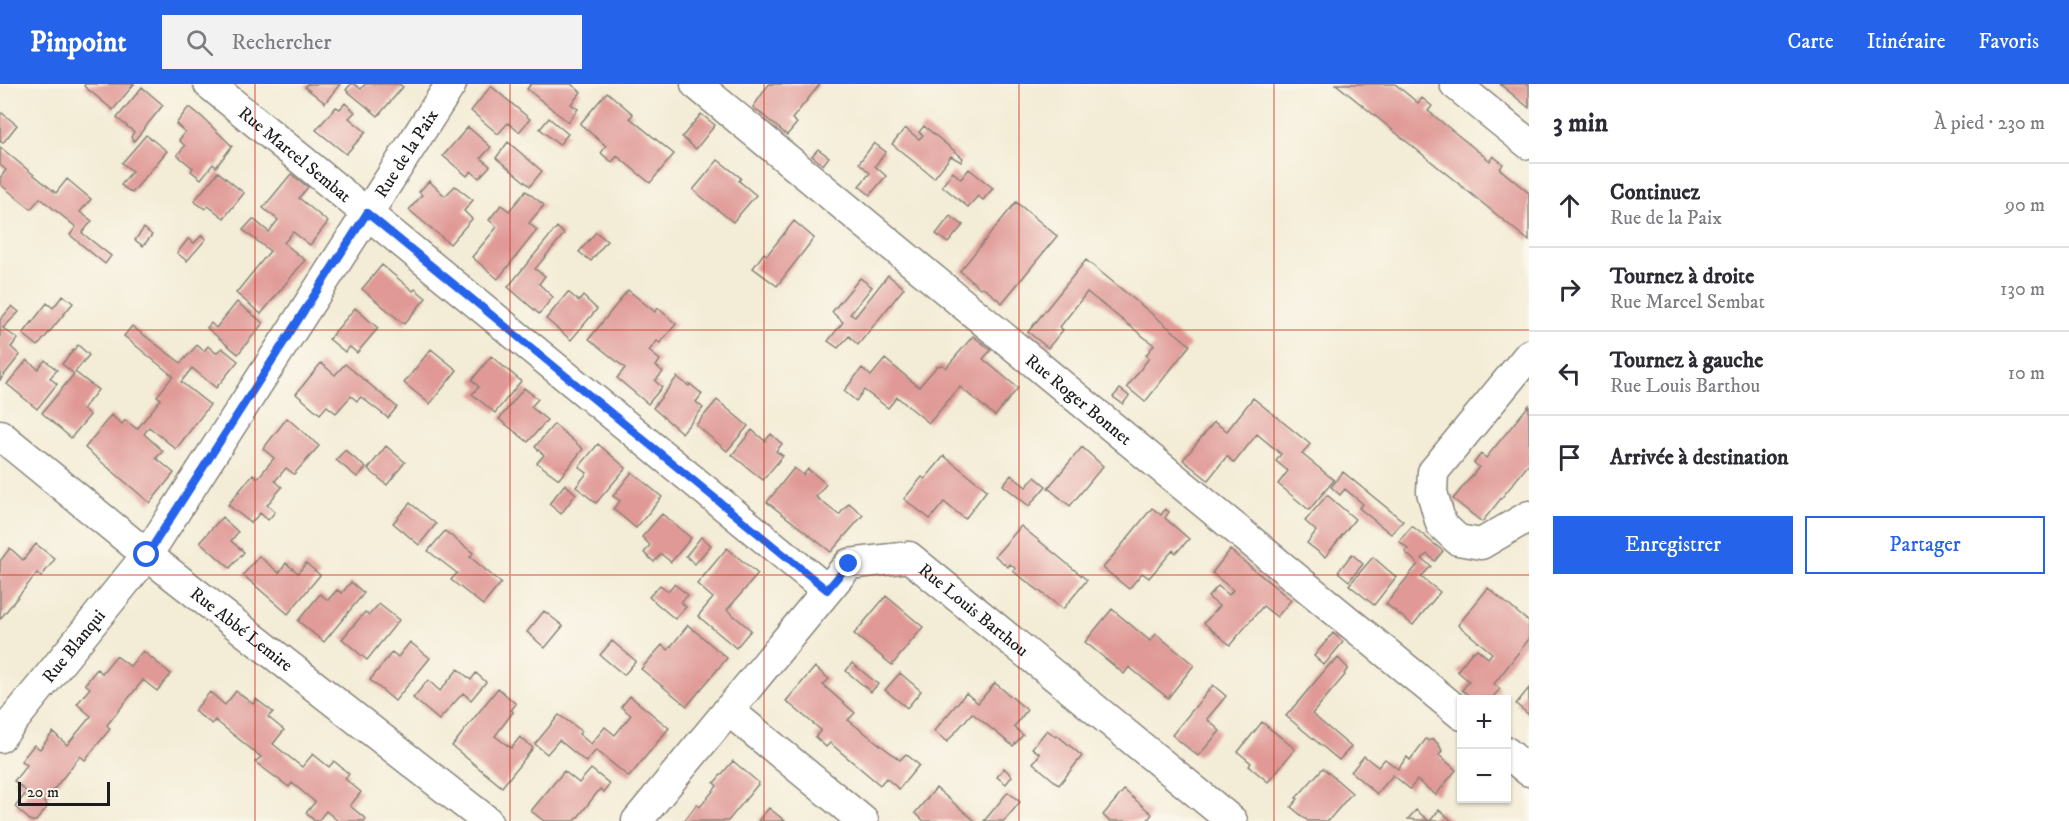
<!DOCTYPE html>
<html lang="fr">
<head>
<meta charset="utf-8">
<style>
  body { margin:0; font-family:"IM FELL DW Pica",serif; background:#f2f2f3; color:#2b2b33 }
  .controls { position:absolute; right:18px; bottom:18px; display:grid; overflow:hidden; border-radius:0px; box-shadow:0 2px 4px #0004 }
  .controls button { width:54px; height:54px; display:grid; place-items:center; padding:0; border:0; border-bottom:2px solid #e1e1e2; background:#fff; color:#2b2b33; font:30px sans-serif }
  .scale { position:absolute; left:18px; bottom:15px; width:92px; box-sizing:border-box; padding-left:6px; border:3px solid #1c1c1c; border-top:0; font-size:16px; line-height:21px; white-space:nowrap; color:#1c1c1c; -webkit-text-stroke:4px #fbf7ec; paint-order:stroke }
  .stop { position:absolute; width:18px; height:18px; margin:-14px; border:4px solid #2563eb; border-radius:50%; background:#fff }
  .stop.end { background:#2563eb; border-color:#fff; box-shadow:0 2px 6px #0008 }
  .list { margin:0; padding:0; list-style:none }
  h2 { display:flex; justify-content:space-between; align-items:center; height:78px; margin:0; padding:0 24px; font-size:26px }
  h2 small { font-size:20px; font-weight:400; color:#7c7c81 }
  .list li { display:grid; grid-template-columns:39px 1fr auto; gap:18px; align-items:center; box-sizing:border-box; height:84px; padding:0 24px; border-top:2px solid #e1e1e2 }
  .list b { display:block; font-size:22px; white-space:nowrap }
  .list p { margin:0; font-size:20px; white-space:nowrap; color:#7c7c81 }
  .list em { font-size:20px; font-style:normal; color:#7c7c81 }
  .actions { display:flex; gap:12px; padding:18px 24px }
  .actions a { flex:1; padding:14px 0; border:2px solid #2563eb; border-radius:0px; text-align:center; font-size:21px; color:#2563eb }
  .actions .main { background:#2563eb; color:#fff }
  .icon { flex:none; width:33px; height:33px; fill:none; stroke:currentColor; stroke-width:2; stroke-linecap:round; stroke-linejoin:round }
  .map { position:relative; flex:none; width:1529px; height:737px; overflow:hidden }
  header { display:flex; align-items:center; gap:36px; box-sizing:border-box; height:84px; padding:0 30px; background:#2563eb; color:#fff }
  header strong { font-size:28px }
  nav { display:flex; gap:33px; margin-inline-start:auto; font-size:21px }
  .search { width:420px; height:54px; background:#f2f2f3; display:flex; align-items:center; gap:15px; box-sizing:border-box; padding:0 21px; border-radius:0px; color:#7c7c81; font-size:22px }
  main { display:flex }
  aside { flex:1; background:#fff }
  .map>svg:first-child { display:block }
</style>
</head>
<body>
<header>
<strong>Pinpoint</strong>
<div class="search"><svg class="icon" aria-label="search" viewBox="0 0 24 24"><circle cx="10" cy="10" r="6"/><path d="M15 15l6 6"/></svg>Rechercher</div>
<nav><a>Carte</a><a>Itinéraire</a><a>Favoris</a></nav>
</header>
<main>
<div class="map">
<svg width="1529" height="737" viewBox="0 0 1529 737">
  <rect width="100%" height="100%" fill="#fbf7ec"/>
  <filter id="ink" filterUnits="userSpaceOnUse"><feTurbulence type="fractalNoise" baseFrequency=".0167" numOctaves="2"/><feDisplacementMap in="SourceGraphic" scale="12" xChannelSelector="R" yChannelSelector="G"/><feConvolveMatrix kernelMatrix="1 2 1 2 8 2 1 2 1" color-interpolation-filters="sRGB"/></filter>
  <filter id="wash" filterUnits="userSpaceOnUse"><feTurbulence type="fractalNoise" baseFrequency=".008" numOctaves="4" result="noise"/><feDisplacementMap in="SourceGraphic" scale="24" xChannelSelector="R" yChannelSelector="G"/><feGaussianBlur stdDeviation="1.35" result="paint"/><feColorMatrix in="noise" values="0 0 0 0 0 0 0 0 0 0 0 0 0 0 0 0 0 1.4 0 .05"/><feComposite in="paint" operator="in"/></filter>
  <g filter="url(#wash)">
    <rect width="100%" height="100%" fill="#f3ecd6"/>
    <g id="blocks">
      <path fill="#e09996" d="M85 0H134L113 26 84 2Z
        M307 0H340L325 19 305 3Z
        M351 0H354L361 5 365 0H399L403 3 378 32 346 6Z
        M531 0H571L581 8 571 20 578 25 568 38 527 5Z
        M769 0H820L792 35 797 39 787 51 753 23Z
        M1336 0H1395L1418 19 1422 14 1432 22 1428 27 1490 77 1493 72 1503 80 1500 85 1529 109V157Z
        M1500 0H1529V24Z
        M491 2 530 35 519 48 508 39 498 50 471 27Z
        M142 3 163 21 134 57 131 53 134 48 117 34Z
        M607 8 633 30 630 34 674 70 650 99 617 72 612 78 601 69 606 62 580 40Z
        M345 19 355 28 349 34 366 48 346 70 316 46 336 23 340 25Z
        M188 24H191L202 33 232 62 216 83 213 80 201 95 191 87 193 84 177 71 185 62 179 56 185 48 176 40Z
        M2 29 17 41 3 59 0 57V31Z
        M701 30 715 41 696 65 682 53Z
        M549 34 568 50 559 61 540 45Z
        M924 42 963 74 961 78 951 72 934 94 892 60 905 44 919 55 923 51 919 48Z
        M468 43 491 63 481 74 490 82 479 94 471 87 467 92 443 72Z
        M146 51 167 67 132 109 121 101 132 87 122 79Z
        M508 58 542 87 530 102 496 74Z
        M874 59 886 68 875 82 886 92 870 111 859 102 870 89 859 79Z
        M0 63 56 109 67 95 91 115 80 128 92 137 82 149 111 172 105 180 70 151 76 143 40 114 31 125 0 100V94L6 86 0 81Z
        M818 65 829 73 823 81 812 72Z
        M718 76 741 94 739 97 756 111 733 138 693 106Z
        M969 85 993 104 983 116 978 112 968 123 942 102 953 88 961 95Z
        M218 88 244 109 224 134 208 122 205 125 194 117Z
        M291 90 308 103 299 114 328 138 310 161 293 148 284 159 305 176 261 230 236 209 270 167 243 146 253 135 269 148 278 136 263 124Z
        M429 97 445 112 455 102 473 116 464 127 472 135 450 160 409 126 422 111 419 108Z
        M526 107 544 121 529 139 537 146 498 195 472 173 497 143 489 136 501 121 509 127Z
        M1016 118 1057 152 1002 219 983 203 980 204 960 187Z
        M950 132 963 141 948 159 936 150Z
        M794 137 814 154 777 202 753 184 764 169 767 171Z
        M557 143 564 150 535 185 545 192 539 200 553 213 539 230 508 203Z
        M144 144 152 151 143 162 135 156Z
        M596 148 607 157 591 177 579 168Z
        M202 151 206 155 187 177 177 169 188 155 194 159Z
        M1086 176 1190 261 1145 318 1127 303 1149 274 1146 271 1154 261 1087 208 1060 243 1063 246 1048 264 1028 248Z
        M382 181 413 207 415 205 426 214 404 240 362 205Z
        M888 191 904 204 858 261 849 252 838 264 828 257 843 238 832 228 860 194 872 203 850 230 855 233Z
        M628 206 655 228 658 224 676 240 660 259 657 257 649 267 660 276 656 282 663 288 655 297 662 303 648 320 617 294 625 284 589 255Z
        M568 208 579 217 583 212 597 225 571 256 546 235Z
        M63 211 73 219 38 262 23 250 47 219 53 224Z
        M237 218 263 239 238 270 207 244 211 239 216 244Z
        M12 222 19 228 3 244 18 255 11 263 20 271 0 296V236Z
        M355 224 378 244 357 269 350 263 345 268 329 255Z
        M132 242 181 279 197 261 204 267 208 262 216 269 222 264 238 277 216 304 192 284 181 298 210 321 176 365 149 343 144 350 163 367 156 374 174 389 150 419 85 364 111 331 122 340 125 336 137 345 161 315 157 312 173 292 124 252Z
        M973 252 991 266 983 275 1018 304 995 332 960 303 929 339 897 313 888 324 864 306 856 317 844 307 862 284 871 292 885 275 919 303 937 282 943 281 946 284Z
        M78 261 89 271 75 288 98 306 83 325 90 331 71 354 42 329 74 290 62 280Z
        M431 265 457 286 430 320 404 299Z
        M491 272 521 297 495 329 472 310 479 303 472 296Z
        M27 276 38 285 45 276 57 286 50 294 57 300 37 325 7 300Z
        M321 279 335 291 345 280 397 323 388 334 361 313 357 317 351 312 336 329 327 322 320 330 296 310Z
        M677 293 689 302 690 300 702 310 696 318 703 324 682 349 653 324Z
        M524 304 538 315 531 323 547 336 528 358 499 335Z
        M1120 305 1129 312 1123 320 1113 313Z
        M1253 314 1310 360 1302 370 1334 396 1309 426 1278 400 1288 387 1276 377 1281 370 1257 350 1234 379 1227 372 1208 396 1183 376 1214 338 1227 347Z
        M717 316 748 342 727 367 696 341Z
        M1529 321V380L1482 438 1453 415 1479 383 1474 379 1481 370 1486 374Z
        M287 334 319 362 294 390 286 384 275 397 282 403 267 421 275 428 268 436 260 429 251 439 228 421 253 390 258 394 274 374 263 365Z
        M554 340 583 365 559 395 537 379 544 371 535 363Z
        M752 346 765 357 771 350 782 360 776 367 783 372 763 396 732 371Z
        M598 360 626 384 596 419 576 403 587 389 579 383Z
        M386 362 405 378 387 401 368 385Z
        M1082 363 1103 382 1070 422 1048 404Z
        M345 366 366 384 357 393 336 376Z
        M944 372 987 406 965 435 944 418 930 435 904 415 922 393 925 395Z
        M794 384 803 391 808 385 826 400 816 413 839 431 849 419 863 431 831 468 767 418Z
        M632 388 662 413 636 444 613 425 620 417 613 412Z
        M1343 388 1403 437 1391 450 1359 424 1363 420 1345 405 1340 411 1331 403Z
        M1011 391 1026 403 1035 393 1046 402 1029 422 1003 401Z
        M565 400 576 410 561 430 549 420Z
        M1327 411 1355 435 1325 473 1307 459 1316 447 1305 437Z
        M410 419 436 440 419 461 393 439Z
        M1152 424 1161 431 1165 425 1169 428 1165 434 1189 455 1176 469 1173 466 1149 494 1142 489 1129 505 1103 484Z
        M662 430 691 454 671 478 661 470 654 478 644 469 650 461 642 453Z
        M222 433 238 448 231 457 244 468 230 484 200 458Z
        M1021 442 1087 496 1063 525 1013 487 1016 485 1010 480 1008 483 995 472Z
        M1412 442 1443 467 1435 477 1427 470 1422 475 1431 482 1421 493 1440 508 1413 541 1386 520 1418 480 1405 468 1408 465 1399 457Z
        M445 447 473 469 470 473 501 499 483 521 451 496 457 489 428 467Z
        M701 453 711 461 695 480 686 472Z
        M36 460 55 475 41 493 37 489 0 535V477L10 464 23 476Z
        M727 464 758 490 727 526 751 546 736 564 698 532 713 514 697 500Z
        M1230 466 1291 516 1277 533 1263 522 1230 561 1204 539 1219 522 1208 513 1218 502 1229 511 1233 506 1212 489Z
        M1352 470 1363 480 1349 497 1338 488Z
        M259 472 279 489 286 479 298 489 306 479 320 491 288 530 243 491Z
        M1373 473 1396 493 1374 521 1349 501Z
        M351 498 364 509 324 558 298 537 320 510 328 516 337 506 342 509Z
        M674 500 688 511 681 518 686 523 675 535 649 513 660 501 668 507Z
        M1488 504 1529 538V555L1494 600 1500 605 1491 615H1474L1462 606 1469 597 1457 587 1473 567 1474 568 1477 565 1488 574 1492 569 1458 541Z
        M886 512 923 543 892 581 854 550Z
        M379 520 399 536 367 576 342 555 365 528 369 531Z
        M1112 525 1150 557 1156 550 1194 581 1168 614 1129 583 1124 590 1085 558Z
        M544 527 563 542 545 564 527 548Z
        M688 541 727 574 687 622 641 585 662 561 668 566Z
        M1333 549 1343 558 1324 581 1314 572Z
        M612 557 636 577 624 591 600 571Z
        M410 558 430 574 395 617 370 596 392 568 398 573Z
        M143 567 171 590 157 607 143 596 107 641 110 645 85 676 80 672 44 718 48 722 36 737H31L15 723 27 708 14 697 27 681 21 677 34 661 40 665 53 648 67 661 91 632 77 620 90 604 85 600 97 585 102 589 116 572 130 582Z
        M1338 574 1348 584 1344 590 1345 591 1312 630 1351 663 1339 676 1286 632 1331 579 1333 580Z
        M852 579 878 600 871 608 846 587Z
        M815 583 829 595 823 601 855 629 848 636 900 676 906 670 919 681 899 705 886 694 880 701 830 659 826 663 815 653 821 646 786 617Z
        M458 585 471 596 476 589 486 598 471 616 463 609 439 636 413 614 428 596 440 607Z
        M900 589 921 607 907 624 885 606Z
        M995 599 1027 626 1014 643 1023 651 1013 662 972 629 947 658 934 647 966 609 978 619Z
        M1213 601 1226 612 1207 635 1220 647 1198 672 1172 651Z
        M498 604 516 620 511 626 513 628 495 652 511 664 520 653 533 664 502 703 452 662Z
        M1529 604V631L1516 620Z
        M236 607 253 620 256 615 273 628 268 633 284 646 273 660 302 683 313 670 329 683 334 677 349 690 345 695 361 708 350 722 366 735 365 737H338L326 727 318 737H315L306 729 315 718 292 699 289 703 255 678 261 673 215 636 212 640 194 627 210 608 225 621Z
        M630 612 669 644 629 693 596 666 586 678 559 656 547 670 535 660 559 631 582 647 579 650 591 660 605 643 615 651 631 631 621 623Z
        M1262 638 1295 665 1268 698 1249 682 1251 679 1238 668Z
        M1047 646 1056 653 1057 651 1082 672 1059 701 1033 679 1040 670 1032 664Z
        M1426 655 1429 657 1433 655 1439 661 1442 667 1439 671 1456 686 1436 711 1417 696 1410 705 1393 691 1377 710 1351 688 1364 672 1378 683 1385 675 1398 685 1407 673 1410 676Z
        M733 677 759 699 728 737H684L697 720 700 723 717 702 714 699Z
        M1004 684 1012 692 1006 700 997 693Z
        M1323 684 1352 709 1328 737H1308L1291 723 1298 715 1296 714Z
        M591 685 610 700 604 708 600 705 575 737H544L531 727 564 687 579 699Z
        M936 704 975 737H924L915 729Z
        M1124 706 1152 730 1147 737H1109L1103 731Z
        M1008 708 1020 718 1004 737H984Z
        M769 724 785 737H758Z
        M1416 726 1429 737 1408 735Z
        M1439 726 1452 737H1430Z"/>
    </g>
  </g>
  <g filter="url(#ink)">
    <use href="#blocks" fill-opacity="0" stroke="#888479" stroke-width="1.5"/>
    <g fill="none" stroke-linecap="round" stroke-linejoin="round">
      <defs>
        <g id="minor">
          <path id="s1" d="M209 0 827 506"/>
          <path id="s2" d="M696 0 1462 631"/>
          <path d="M1455 0 1529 60"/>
          <path d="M1529 271 1433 388 1432 408 1441 440 1458 456 1481 460 1529 432"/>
          <path id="s3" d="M0 351 147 471 487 737"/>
          <path d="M728 626 863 737"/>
          <path id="s4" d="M0 653 147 471 451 0"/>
          <path d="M1506 668 1529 687"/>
          <path id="s5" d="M637 737 849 480 909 473 1232 737"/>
        </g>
      </defs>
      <use href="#minor" stroke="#888479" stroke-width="33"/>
      <use href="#minor" stroke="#fff" stroke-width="30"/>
    </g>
  </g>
  <g fill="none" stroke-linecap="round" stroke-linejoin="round" filter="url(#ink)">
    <path stroke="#2563eb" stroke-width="8" d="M147 471 367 129 827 506 849 480"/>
  </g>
  <path fill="none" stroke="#c8321e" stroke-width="1.5" stroke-opacity="0.55" d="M255 0V737M510 0V737M764 0V737M1019 0V737M1274 0V737M0 246H1529M0 491H1529"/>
  <g text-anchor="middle" stroke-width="4.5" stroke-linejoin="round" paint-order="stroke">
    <g font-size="18" fill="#1c1c1c" stroke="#fbf7ec">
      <text dy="6" stroke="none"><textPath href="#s4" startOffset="712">Rue de la Paix</textPath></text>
      <text dy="6" stroke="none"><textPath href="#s1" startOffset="111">Rue Marcel Sembat</textPath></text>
      <text dy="6" stroke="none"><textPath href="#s2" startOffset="496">Rue Roger Bonnet</textPath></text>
      <text dy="6" stroke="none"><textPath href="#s5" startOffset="477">Rue Louis Barthou</textPath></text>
      <text dy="6" stroke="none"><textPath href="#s3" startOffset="310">Rue Abbé Lemire</textPath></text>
      <text dy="6" stroke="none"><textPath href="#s4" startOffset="117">Rue Blanqui</textPath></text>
    </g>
  </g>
</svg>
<div class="controls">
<button>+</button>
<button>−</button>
</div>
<div class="scale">20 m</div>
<div class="stop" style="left:147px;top:471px"></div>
<div class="stop end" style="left:849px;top:480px"></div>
</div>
<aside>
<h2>3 min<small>À pied · 230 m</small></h2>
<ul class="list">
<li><svg class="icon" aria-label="ahead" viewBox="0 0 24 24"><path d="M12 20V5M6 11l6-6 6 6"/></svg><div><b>Continuez</b><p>Rue de la Paix</p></div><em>90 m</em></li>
<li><svg class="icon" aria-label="right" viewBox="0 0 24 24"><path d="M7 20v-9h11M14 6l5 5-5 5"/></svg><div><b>Tournez à droite</b><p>Rue Marcel Sembat</p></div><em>130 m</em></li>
<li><svg class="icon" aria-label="left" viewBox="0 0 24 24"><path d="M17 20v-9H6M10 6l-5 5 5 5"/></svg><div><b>Tournez à gauche</b><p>Rue Louis Barthou</p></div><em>10 m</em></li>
<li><svg class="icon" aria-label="arrive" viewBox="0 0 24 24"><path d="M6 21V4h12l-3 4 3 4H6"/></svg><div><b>Arrivée à destination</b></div></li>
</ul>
<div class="actions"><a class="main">Enregistrer</a><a>Partager</a></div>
</aside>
</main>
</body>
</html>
